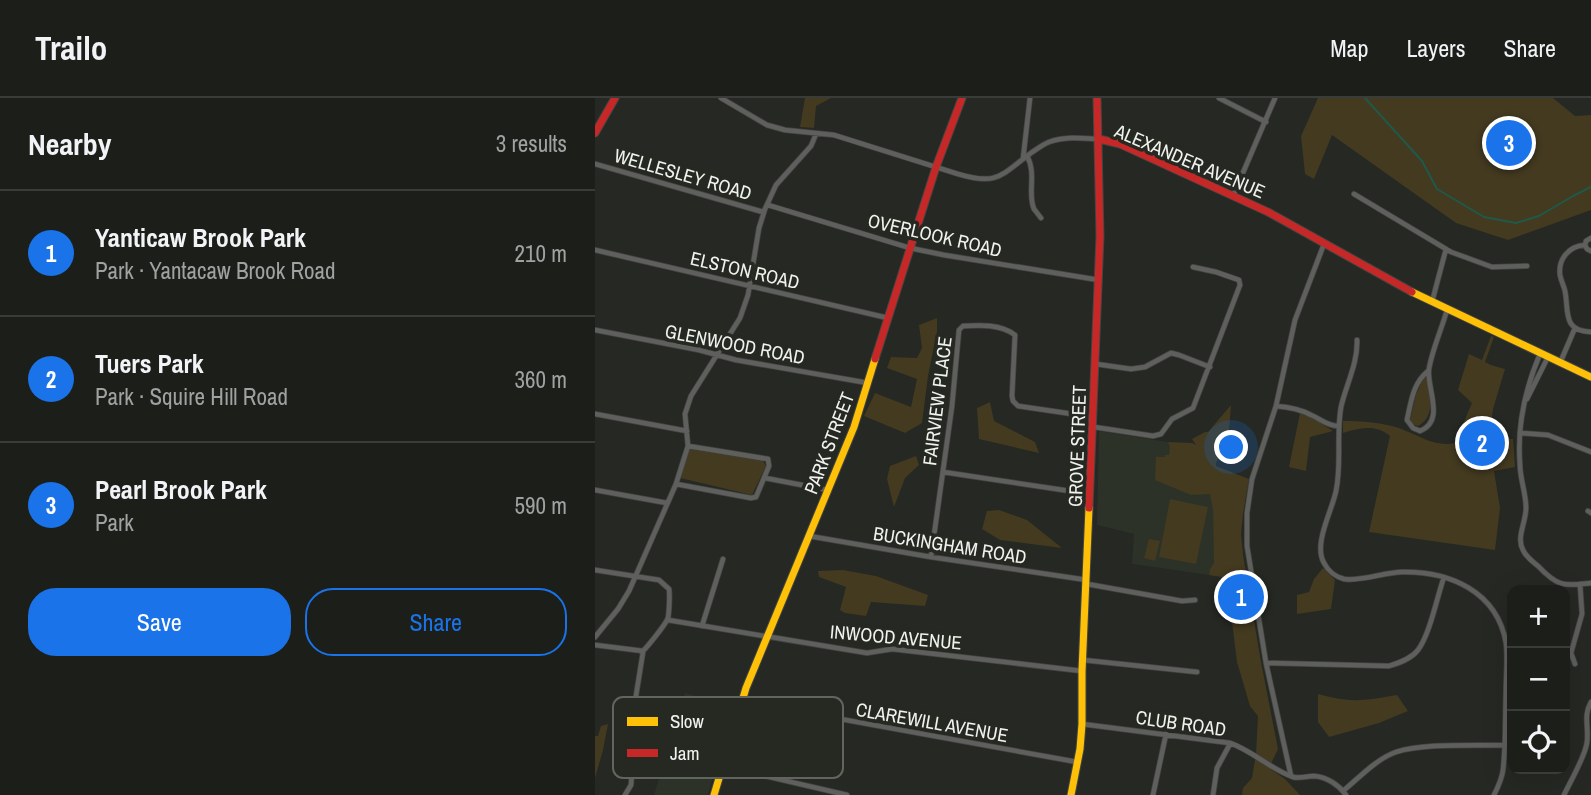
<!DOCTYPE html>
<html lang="en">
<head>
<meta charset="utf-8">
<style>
  body { margin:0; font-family:"Archivo Narrow",sans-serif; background:#292b27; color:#f1f3f6 }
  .controls { position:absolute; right:21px; bottom:21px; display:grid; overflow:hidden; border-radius:14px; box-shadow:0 7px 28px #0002 }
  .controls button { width:63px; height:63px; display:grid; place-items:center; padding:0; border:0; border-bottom:2px solid #3a3c39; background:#1c1e1a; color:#f1f3f6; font:35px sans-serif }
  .you { position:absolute; left:637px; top:350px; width:24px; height:24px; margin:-18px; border:5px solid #fff; border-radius:50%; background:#1a73e8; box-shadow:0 0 0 10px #1a73e833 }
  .badge { display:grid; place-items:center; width:46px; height:46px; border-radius:50%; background:#1a73e8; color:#fff; font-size:23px; font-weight:700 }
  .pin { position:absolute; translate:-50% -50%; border:4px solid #fff; box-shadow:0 2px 7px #0006 }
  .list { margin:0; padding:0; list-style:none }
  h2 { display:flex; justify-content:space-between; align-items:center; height:91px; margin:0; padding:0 28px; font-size:30px }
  h2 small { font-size:23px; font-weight:400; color:#a0a2a2 }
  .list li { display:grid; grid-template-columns:46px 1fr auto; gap:21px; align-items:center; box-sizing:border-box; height:126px; padding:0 28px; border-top:2px solid #3a3c39 }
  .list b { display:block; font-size:26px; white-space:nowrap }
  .list p { margin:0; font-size:23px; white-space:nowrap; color:#a0a2a2 }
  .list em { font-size:23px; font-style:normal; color:#a0a2a2 }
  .actions { display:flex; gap:14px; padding:21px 28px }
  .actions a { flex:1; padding:16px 0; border:2px solid #1a73e8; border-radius:28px; text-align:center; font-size:24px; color:#1a73e8 }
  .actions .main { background:#1a73e8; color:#fff }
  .icon { flex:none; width:38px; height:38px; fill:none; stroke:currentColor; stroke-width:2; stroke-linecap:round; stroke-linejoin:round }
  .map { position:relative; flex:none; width:996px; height:697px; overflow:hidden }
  header { display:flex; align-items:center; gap:42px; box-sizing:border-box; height:98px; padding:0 35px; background:#1c1e1a; border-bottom:2px solid #3a3c39 }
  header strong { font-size:33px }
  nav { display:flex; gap:38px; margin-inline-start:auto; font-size:24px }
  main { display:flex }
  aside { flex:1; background:#1c1e1a }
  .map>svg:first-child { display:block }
</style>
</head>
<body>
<header>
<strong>Trailo</strong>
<nav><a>Map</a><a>Layers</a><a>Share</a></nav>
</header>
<main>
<aside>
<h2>Nearby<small>3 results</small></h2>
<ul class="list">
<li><span class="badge">1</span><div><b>Yanticaw Brook Park</b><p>Park · Yantacaw Brook Road</p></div><em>210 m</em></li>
<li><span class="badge">2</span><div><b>Tuers Park</b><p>Park · Squire Hill Road</p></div><em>360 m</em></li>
<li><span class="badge">3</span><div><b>Pearl Brook Park</b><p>Park</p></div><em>590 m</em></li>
</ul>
<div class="actions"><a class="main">Save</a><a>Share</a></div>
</aside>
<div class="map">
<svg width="996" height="697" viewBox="0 0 996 697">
  <rect width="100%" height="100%" fill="#252823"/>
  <path fill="#2c3227" d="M504 333 573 344 621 391 628 479 537 466 539 436 502 427Z
    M90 595 138 608 113 697H59Z"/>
  <path fill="#433a20" d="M210 0H236L221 8 219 30 205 29Z
    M723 0H958L980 18 996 17V112L913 142 861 125 737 37 719 81 710 76 706 38Z
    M342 220V234L333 278 327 325 310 335 269 318 280 295 316 309 322 281 292 270 296 259 322 260 327 250 324 227Z
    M896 238 899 239 890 264 896 267 910 271 898 311 894 340 918 341 920 369 899 373 905 410 900 452 774 434 795 338C780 326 765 330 748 335V323C764 323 781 324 797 328 818 333 837 350 860 345L877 305 863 292 874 256 887 262Z
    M829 279 832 280C835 296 841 319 823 328L817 326 815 322 821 297Z
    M395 304 399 323 440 344 444 355 384 341 382 310Z
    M636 307 634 333 630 338 635 339 621 365V368L654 381 648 416 646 436 648 457 666 564 683 651 674 670 690 681 705 697H647L648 690 657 680 661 656 663 618 655 608 642 564 636 516 639 481 614 477 615 471 619 465 618 411 615 396 596 397 560 382 561 359H570V357H574L575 349 573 344 597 345 601 347 597 341 610 334H613Z
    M705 315 721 322 738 333 715 339 711 373 694 369Z
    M94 351 168 363 171 368 157 397 85 380Z
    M321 358 324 367 310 380 299 409 292 381 295 368Z
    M575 401 613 409 601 466 564 459Z
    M404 412 432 422 467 450 405 442 387 431 392 413Z
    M554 441 565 443 560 463 549 460Z
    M728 470 740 482 736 511 702 516V497L714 494 719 481Z
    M248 472 281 478 333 497 330 508 276 504 271 518 250 515 245 512 251 489 224 479 223 473Z
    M723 596C756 605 768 603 802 597L813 613 784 625 734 639 723 624Z
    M13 626 8 652 0 680V638H3L6 628Z"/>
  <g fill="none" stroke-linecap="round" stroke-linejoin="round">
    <path stroke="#1f5949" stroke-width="2" d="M770 0 827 63 842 91 889 119 921 125 944 118 978 98 996 89"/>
    <defs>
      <path id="street" d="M126 0 172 27 190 32 239 37 363 76C403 88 406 77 436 55 442 51 447 47 454 44 470 38 487 40 503 41
        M624 0 671 24
        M432 58C442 76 432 95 439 111 440 112 445 119 446 120
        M428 61 435 0
        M0 66 168 114
        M759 96 856 154 897 169 932 168
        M638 98 680 0
        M173 107 315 150 349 157 504 182
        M996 140 991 143 990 147C974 148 963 161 965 177 966 183 969 188 970 193 974 213 967 233 996 234
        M990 147 992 151 996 153
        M0 152 293 220
        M837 204 851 151
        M0 232 104 252 141 262 273 285
        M762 242C763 265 751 287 746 309 741 337 747 365 741 393 737 413 718 446 729 465 733 473 741 479 749 481 763 484 791 474 807 474 854 473 902 493 911 545 913 560 911 577 911 592 910 619 911 646 908 672 907 681 903 689 899 697
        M945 256C930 291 922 329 925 367 925 381 931 395 931 410 931 424 921 440 928 452 931 459 938 464 943 468 963 489 968 488 996 485
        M965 265 980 230
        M501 266 536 271 550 269 576 255 584 257 615 269
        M833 273C818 285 816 304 812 322L818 330 825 333C851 323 831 289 834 271 837 252 847 230 852 212
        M932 301 953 259
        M681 308C693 309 705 311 716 317 726 321 732 328 743 328
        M0 316 92 333
        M499 329 558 338 566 336 577 321 598 310 645 187 644 182 621 174 598 169
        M925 335 953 337 996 354
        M348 374 495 396
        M170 380 233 392
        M81 386 156 400 161 399 174 368 173 361 93 348
        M0 392 72 405
        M993 413 996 415
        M214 438 336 459 492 482
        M336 459 357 308 364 232 368 228C385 227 406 226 420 237L417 298 418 303 423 308 498 319
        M0 472 64 482 74 491C75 497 74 515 73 520 71 526 53 548 48 553L0 547
        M492 486 587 503 600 502
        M73 522 272 555 297 551 487 573
        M107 528 128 461
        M0 539 23 511 34 493 81 386 93 348 90 316 96 298 145 220 153 197 164 130 170 111 181 87 216 48 221 36
        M488 562 602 574
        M671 565 794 568C804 565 816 561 823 552 835 536 842 499 849 479
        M980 566 976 555 987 516 985 486
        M146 603 482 664
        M487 626 635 645C658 653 675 671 698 679 705 681 712 678 719 678 732 679 744 687 751 697
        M127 668 252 697
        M696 678 671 565 652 448V415L657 381 681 308 700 222 729 146
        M748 693C764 680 781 661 801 654 829 645 878 648 909 647
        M30 697 36 687 37 674 36 629 48 554
        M558 697 571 636
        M618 697 622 670 635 646
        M969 697C975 684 991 657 992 644 994 629 988 618 996 604"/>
      <path id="slow" d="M817 194 996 279
        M119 697 151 590 259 329 280 261
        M476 697 485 651 487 626V573L494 410"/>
      <path id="jam" d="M0 35 20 0
        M504 41 525 46 673 114 817 194
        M280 261 341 69 367 0
        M494 410 505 138 502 0"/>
    </defs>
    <use href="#street" stroke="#434542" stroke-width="6"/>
    <use href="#slow" stroke="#434542" stroke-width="9"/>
    <use href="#jam" stroke="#434542" stroke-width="9"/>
    <use href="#street" stroke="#5f605e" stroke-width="4.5"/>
    <use href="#slow" stroke="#ffc107" stroke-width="7"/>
    <use href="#jam" stroke="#c62828" stroke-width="7"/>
  </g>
  <g text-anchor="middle" stroke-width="7" stroke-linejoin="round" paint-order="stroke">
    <g font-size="19" fill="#f0f2ee" stroke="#252922">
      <text transform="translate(595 63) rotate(23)" y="7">ALEXANDER AVENUE</text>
      <text transform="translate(88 76) rotate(16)" y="7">WELLESLEY ROAD</text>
      <text transform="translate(340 137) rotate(13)" y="7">OVERLOOK ROAD</text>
      <text transform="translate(150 172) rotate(13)" y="7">ELSTON ROAD</text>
      <text transform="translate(140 246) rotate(11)" y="7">GLENWOOD ROAD</text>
      <text transform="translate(342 303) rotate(-83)" y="7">FAIRVIEW PLACE</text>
      <text transform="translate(234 345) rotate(-69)" y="7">PARK STREET</text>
      <text transform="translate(482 348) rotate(-88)" y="7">GROVE STREET</text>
      <text transform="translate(355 447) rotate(9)" y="7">BUCKINGHAM ROAD</text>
      <text transform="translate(301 539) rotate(5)" y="7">INWOOD AVENUE</text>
      <text transform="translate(337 624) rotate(10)" y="7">CLAREWILL AVENUE</text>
      <text transform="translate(586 625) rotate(8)" y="7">CLUB ROAD</text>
    </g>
  </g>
  <rect x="18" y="599" width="230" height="81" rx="10" fill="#252922" stroke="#62655f" stroke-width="2"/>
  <rect x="32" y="619" width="31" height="9" fill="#ffc107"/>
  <rect x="32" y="651" width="31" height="8" fill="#c62828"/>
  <g font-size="19" fill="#f0f2ee">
    <text x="75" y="630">Slow</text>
    <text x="75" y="662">Jam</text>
  </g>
</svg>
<div class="controls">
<button>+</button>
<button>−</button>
<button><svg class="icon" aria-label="locate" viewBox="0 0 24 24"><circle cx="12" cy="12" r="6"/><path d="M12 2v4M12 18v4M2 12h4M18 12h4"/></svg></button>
</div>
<div class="you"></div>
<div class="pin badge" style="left:646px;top:499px">1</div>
<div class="pin badge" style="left:887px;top:345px">2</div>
<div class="pin badge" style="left:914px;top:45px">3</div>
</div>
</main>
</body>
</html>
